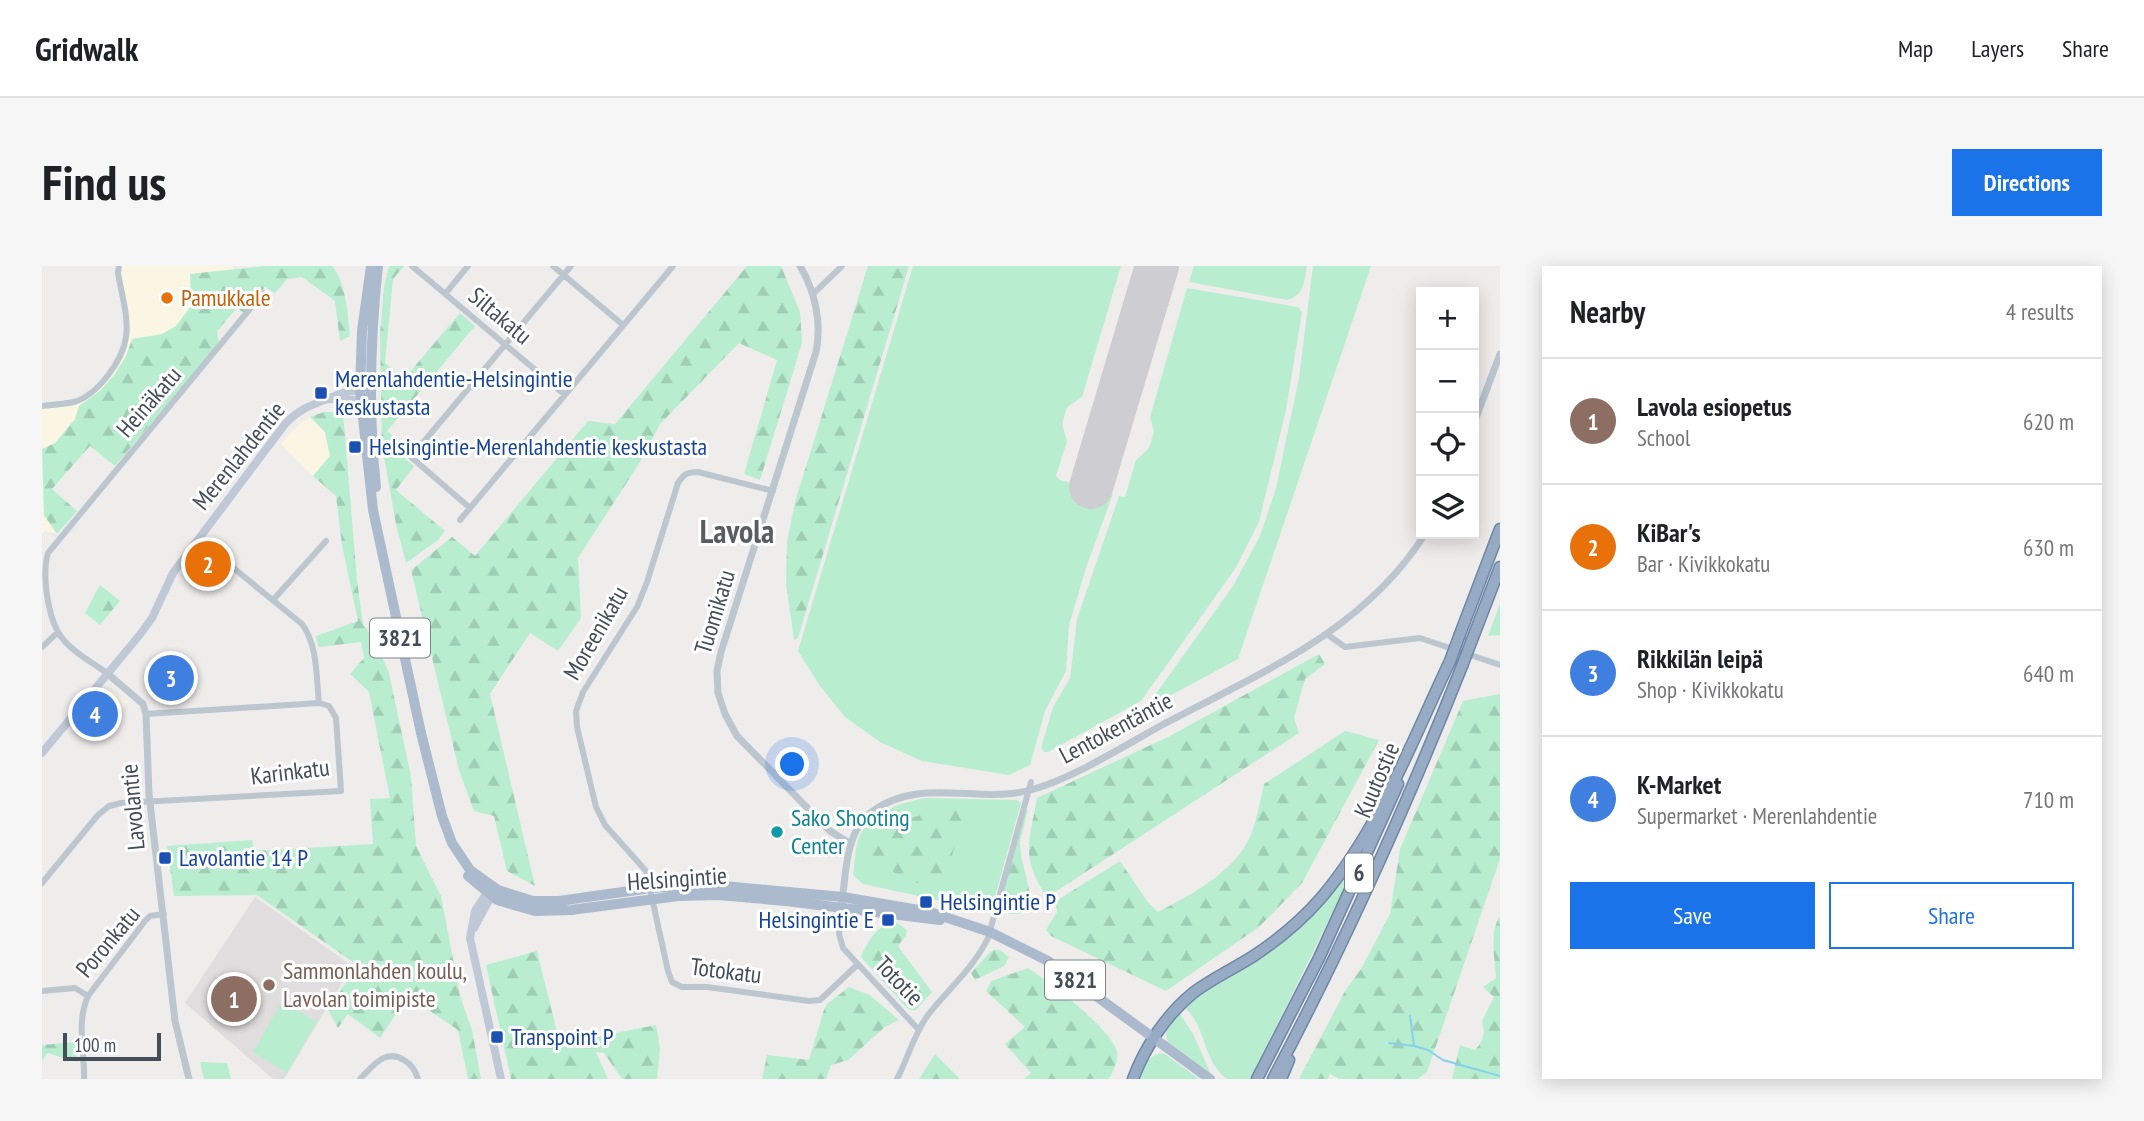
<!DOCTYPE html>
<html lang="en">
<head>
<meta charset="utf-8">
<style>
  body { margin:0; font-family:"PT Sans Narrow",sans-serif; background:#f6f6f6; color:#202124 }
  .controls { position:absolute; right:21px; top:21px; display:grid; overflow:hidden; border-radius:0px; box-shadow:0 4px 18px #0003 }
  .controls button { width:63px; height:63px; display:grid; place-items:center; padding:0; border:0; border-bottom:2px solid #e0e0e0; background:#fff; color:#202124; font:35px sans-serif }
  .scale { position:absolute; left:21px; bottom:18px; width:98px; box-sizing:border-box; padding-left:7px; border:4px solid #444e59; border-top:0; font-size:19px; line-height:24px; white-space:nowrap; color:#444e59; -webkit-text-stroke:5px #fff; paint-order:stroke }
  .you { position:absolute; left:751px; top:499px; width:24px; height:24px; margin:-18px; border:5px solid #fff; border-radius:50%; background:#1a73e8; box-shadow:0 0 0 10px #1a73e833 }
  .badge { display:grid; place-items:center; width:46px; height:46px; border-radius:50%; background:#1a73e8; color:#fff; font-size:23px; font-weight:700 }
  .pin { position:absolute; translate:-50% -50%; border:4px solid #fff; box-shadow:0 2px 7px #0006 }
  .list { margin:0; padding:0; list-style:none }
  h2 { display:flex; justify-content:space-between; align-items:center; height:91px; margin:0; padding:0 28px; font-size:30px }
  h2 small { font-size:23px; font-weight:400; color:#757577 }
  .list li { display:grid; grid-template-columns:46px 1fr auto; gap:21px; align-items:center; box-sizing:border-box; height:126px; padding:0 28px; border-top:2px solid #e0e0e0 }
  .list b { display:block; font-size:26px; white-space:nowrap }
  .list p { margin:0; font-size:23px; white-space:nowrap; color:#757577 }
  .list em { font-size:23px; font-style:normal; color:#757577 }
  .actions { display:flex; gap:14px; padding:21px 28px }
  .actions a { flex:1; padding:16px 0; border:2px solid #1a73e8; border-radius:0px; text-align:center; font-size:24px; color:#1a73e8 }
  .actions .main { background:#1a73e8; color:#fff }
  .icon { flex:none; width:38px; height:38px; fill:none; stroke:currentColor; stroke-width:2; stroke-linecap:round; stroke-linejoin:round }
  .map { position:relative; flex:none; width:1458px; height:813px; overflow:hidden; border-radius:0px }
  header { display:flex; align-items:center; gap:42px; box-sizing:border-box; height:98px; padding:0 35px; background:#fff; border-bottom:2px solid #e0e0e0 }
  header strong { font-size:33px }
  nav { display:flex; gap:38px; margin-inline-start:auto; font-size:24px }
  .intro { display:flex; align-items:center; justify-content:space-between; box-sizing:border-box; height:168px; padding:0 42px }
  h1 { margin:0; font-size:49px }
  .button { padding:18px 32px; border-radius:0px; background:#1a73e8; color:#fff; font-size:24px; font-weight:700 }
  main { display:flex; gap:42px; padding:0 42px }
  aside { flex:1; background:#fff; border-radius:0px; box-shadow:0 4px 18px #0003 }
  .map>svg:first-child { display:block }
</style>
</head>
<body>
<header>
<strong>Gridwalk</strong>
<nav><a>Map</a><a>Layers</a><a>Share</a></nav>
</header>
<div class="intro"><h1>Find us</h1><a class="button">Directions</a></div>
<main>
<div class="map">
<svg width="1458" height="813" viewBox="0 0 1458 813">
  <defs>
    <pattern id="forest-firs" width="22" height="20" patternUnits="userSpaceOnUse" patternTransform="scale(1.75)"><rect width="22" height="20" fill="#b8eecf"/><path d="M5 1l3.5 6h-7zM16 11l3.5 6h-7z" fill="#9fceb4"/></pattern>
  </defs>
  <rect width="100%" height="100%" fill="#efecec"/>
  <path fill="#fbf5e3" d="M77 0H191L196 41 175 65 177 77 73 200 48 180 10 223 35 245 15 268 3 265 0 268V141L44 130 68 105 85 69Z
    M268 151 283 166 288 190 271 210 239 178 253 162Z
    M68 424 86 436 58 469 39 455Z"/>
  <path fill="#e0ddde" d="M213 631 310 700 242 813H231L143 737Z"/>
  <path fill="#b8eecf" d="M871 0H1079L1040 131 1025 141 1020 158 1025 175 1014 210 1018 214 1071 228 1044 302 1027 359 1024 405 1003 445 988 499 967 509 880 495 838 476 803 451 778 420 756 385Z
    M1152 0H1265C1262 15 1263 29 1245 34L1147 16Z
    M1271 0H1329L1196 393 1109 440 1108 436 1191 320 1218 270 1234 222 1257 112Z
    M1145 22 1256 41 1260 46 1244 144 1217 256 1193 303 1099 435 1006 486H1002L999 482 1011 441 1028 412 1035 353 1077 230 1083 231 1094 194 1107 182 1112 166 1108 151Z
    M1458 338V369L1446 370Z
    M885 532 975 534 979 537 949 645 944 647 895 634 821 618 813 611 811 607C813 596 813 583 816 574 826 546 860 536 885 532Z
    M1314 592 1317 593 1208 813H1185C1160 795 1164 757 1142 742 1169 717 1205 701 1235 679 1268 656 1292 625 1314 592Z
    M240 736 275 756 245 807 211 786Z
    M1137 746 1151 768 1169 808 1125 775 1124 765Z
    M1120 787 1124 789 1157 813H1096C1101 801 1106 789 1120 787Z
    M158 796 185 797 189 813H162Z"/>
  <path fill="url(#forest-firs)" d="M223 0H290C304 15 306 50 308 70L298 75 293 35 260 11 245 13 233 27 223 21 202 47 195 42 175 65 177 77 73 200 48 180 10 223 35 245 15 268 2 249 0 183 13 177 33 153 37 140 59 124 72 109 84 90 90 73 120 68 134 60 149 40 148 8Z
    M347 0H362L351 13 343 97 362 113 418 47 433 60 345 165 368 184 362 192 372 200 354 224 403 265 396 274 364 297 354 258 340 180 338 69 342 21Z
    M705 0H739L758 46 760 77 718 214 702 208 735 94 697 77 618 158 598 196 536 292 539 352 516 385 488 367 448 428 493 620 465 605 452 550 432 545 417 504 369 304 410 271 433 290 546 155 573 158Z
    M826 0H867L756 372 752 374 744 317 745 276 753 236Z
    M282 146H301L315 314 321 358 332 373 347 407 369 510 374 580 399 630 418 730 430 764 439 813H426L416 764 366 730 338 772 306 748 296 762 286 744 315 699 215 629 132 630 125 580 210 574 212 585 331 578 328 533 348 532 327 426 308 408 322 392 319 376 276 381 274 370 316 355 300 279 294 230 271 210 288 190 283 166 268 151Z
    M58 319 78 335 58 359 43 347Z
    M1277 388 1283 398 1263 413 1252 452 1257 467 1010 628H1003C978 591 988 573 995 532L1128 470Z
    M1458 428V593L1385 806 1376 813H1297L1288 808 1286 813H1257L1303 725 1319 703 1348 648 1358 583 1421 435Z
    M1303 465 1337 474 1260 617 1217 661 1124 725 1009 670 1004 664 1015 646 1014 635 1078 595 1105 635 1116 646C1150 628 1191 607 1208 571 1215 554 1218 536 1222 518Z
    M906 541 923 545 900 624 862 613 826 589V575L849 558Z
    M986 544 978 576 979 589 990 636 988 644C978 649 972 649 961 646L958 640 982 545Z
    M1458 650V813H1410L1418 779 1433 784 1438 778 1442 767 1440 755 1452 731 1441 721 1454 712C1453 694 1447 665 1458 650Z
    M854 656 865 664 864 669 856 680 890 726 874 744H868L863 740 819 691C826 675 834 659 854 656Z
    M952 684H958L967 691 962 700 933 714 929 707 948 686Z
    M495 685 518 778 614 759 618 782 615 813H580L562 787 554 786 566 813H469L444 699Z
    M986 702C1007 716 1069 762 1075 786 1077 795 1071 805 1067 813H982L989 807 963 778 983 761 944 725 949 715Z
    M807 721 828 729 857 754 844 760 806 794 789 799 784 813H720L725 789 767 794 782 744 785 738Z
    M33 776 35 796 5 787 0 795V779Z
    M893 788 918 813H877Z"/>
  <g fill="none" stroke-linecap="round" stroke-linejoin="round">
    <path stroke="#85d2eb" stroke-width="2" d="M1368 750 1372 779
      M1347 777 1372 780 1386 784 1401 794 1458 810"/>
    <path stroke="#ceced2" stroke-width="44" d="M1049 221 1115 0"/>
    <defs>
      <path id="trunk" d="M1418 368 1458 263
        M1430 374 1458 301
        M1091 813C1103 781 1124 749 1151 727 1169 713 1191 703 1210 691 1236 674 1259 655 1279 632 1337 564 1370 475 1408 395
        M1215 813 1277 692 1356 518
        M1231 813C1302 679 1364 541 1420 400
        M1239 813 1247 794"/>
    </defs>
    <use href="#trunk" stroke="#6e87a7" stroke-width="13"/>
    <path stroke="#bcc6cf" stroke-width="6" d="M370 0 523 129
      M511 0 581 59
      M403 28 426 0
      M771 28 800 0
      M0 140C10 139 22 138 32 136 56 129 81 94 84 71 87 51 79 26 76 7L77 0
      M731 225 656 206C645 206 642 208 636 217L605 316 595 341 541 426 534 445 535 461 554 541 563 559 604 605 626 705 630 716 640 721H665L767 735 778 734 815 699
      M428 242 369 191 529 0
      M418 254 631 0
      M231 334 284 275
      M1286 369 1303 381 1378 372 1458 399
      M0 381 16 366
      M66 408C50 396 26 384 16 366 5 346 0 307 6 287L221 27
      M104 448 277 437C274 410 276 380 260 358L156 273
      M0 617 56 549 67 540 79 537 299 525 294 452 287 440 277 437
      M799 643 797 668 801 682 876 763
      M0 725 33 722 46 730 103 655 108 650 122 648
      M42 813C43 784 34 757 46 730
      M318 813C331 800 343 782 362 794 370 799 373 804 376 813
      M855 813C866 792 872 768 886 749 906 723 931 703 946 672L989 516"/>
    <path stroke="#bcc6cf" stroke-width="7" d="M758 0C773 25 780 57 774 86L679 386 675 405 676 427 683 448 695 470 788 565 809 578
      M1432 157 1458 88
      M66 408 101 438 104 448 107 528 133 755 147 813
      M799 643C804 613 802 569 827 548 876 508 938 540 992 523 1035 510 1080 481 1120 459 1218 407 1322 365 1383 268"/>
    <path stroke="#bec8d6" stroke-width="8" d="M286 133 319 134 324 131
      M0 487 100 366 110 352 131 307 243 158C256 144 267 140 285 133 299 128 307 122 323 126
      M448 622 433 645 428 672 459 813
      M432 662 451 627"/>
    <path stroke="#abbacc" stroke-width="10" d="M329 0 320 65 318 124 331 244 379 467 400 550 410 577 428 604 456 624 491 635H517L609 622 671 619 801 631 888 646 948 666 1006 695 1168 813
      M334 221C326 147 328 74 336 0
      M426 610 455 634 493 645 529 644 636 630 676 629 744 635 898 654"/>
    <use href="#trunk" stroke="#97abc4" stroke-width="10"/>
    <defs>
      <path id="trunk-bridge" d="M1408 395 1418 368
        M1420 400 1430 374"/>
    </defs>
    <use href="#trunk-bridge" stroke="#6e87a7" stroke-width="13" stroke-linecap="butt"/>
    <use href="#trunk-bridge" stroke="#97abc4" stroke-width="10"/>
  </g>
  <circle fill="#e8710a" stroke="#fff" stroke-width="2.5" cx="125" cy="32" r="7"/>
  <g fill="#1a4fb4" stroke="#fff" stroke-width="2.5">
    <rect x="272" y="120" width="14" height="14" rx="3.5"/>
    <rect x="306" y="174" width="14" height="14" rx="3.5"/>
    <rect x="116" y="585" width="14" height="14" rx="3.5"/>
    <rect x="877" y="629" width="14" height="14" rx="3.5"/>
    <rect x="839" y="647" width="14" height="14" rx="3.5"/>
    <rect x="448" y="764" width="14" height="14" rx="3.5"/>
  </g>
  <circle fill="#0f9aa8" stroke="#fff" stroke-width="2.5" cx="735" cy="566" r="7"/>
  <circle fill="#8d6e63" stroke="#fff" stroke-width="2.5" cx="227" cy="719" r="7"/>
  <g text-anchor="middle" stroke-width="6" stroke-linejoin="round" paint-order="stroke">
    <g fill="#fff" stroke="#7c838b" stroke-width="2">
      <rect x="328" y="352.5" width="60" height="39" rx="5"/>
      <rect x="1303" y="587.5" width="28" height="39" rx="5"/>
      <rect x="1003" y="694.5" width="60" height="39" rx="5"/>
    </g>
    <g font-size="23" font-weight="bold" fill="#444e59">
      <text x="358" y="380">3821</text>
      <text x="1317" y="615">6</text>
      <text x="1033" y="722">3821</text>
    </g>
    <g font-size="24" fill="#c56008" stroke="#fff" text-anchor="start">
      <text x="139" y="40">Pamukkale</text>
    </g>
    <g font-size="24" fill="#444e59" stroke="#fff">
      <text transform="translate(458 50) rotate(40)" y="8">Siltakatu</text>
      <text transform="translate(107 136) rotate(-49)" y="8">Heinäkatu</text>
      <text transform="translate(197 190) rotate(-51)" y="8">Merenlahdentie</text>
      <text transform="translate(673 346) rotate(-73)" y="8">Tuomikatu</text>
      <text transform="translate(554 367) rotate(-60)" y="8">Moreenikatu</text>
      <text transform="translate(1074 462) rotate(-28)" y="8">Lentokentäntie</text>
      <text transform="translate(248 506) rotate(-7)" y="8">Karinkatu</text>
      <text transform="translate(1335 514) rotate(-67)" y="8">Kuutostie</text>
      <text transform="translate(91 541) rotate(-95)" y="8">Lavolantie</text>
      <text transform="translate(635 613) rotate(-4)" y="8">Helsingintie</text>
      <text transform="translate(66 676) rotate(-50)" y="8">Poronkatu</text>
      <text transform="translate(684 705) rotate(7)" y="8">Totokatu</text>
      <text transform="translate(857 715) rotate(46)" y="8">Tototie</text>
    </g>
    <g font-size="24" fill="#164399" stroke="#fff" text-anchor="start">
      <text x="293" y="121">Merenlahdentie-Helsingintie<tspan x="293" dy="28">keskustasta</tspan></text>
      <text x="327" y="189">Helsingintie-Merenlahdentie keskustasta</text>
      <text x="137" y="600">Lavolantie 14 P</text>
      <text x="898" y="644">Helsingintie P</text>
      <text x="832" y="662" text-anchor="end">Helsingintie E</text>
      <text x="469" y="779">Transpoint P</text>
    </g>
    <g font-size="24" fill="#0d838f" stroke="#fff" text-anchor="start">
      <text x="749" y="560">Sako Shooting<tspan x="749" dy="28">Center</tspan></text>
    </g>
    <g font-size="24" fill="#785e54" stroke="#fff" text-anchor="start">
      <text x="241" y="713">Sammonlahden koulu,<tspan x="241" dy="28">Lavolan toimipiste</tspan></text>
    </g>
    <g font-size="32" font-weight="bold" fill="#595c61" stroke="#fff">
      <text x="695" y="277">Lavola</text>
    </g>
  </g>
</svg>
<div class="controls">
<button>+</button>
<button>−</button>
<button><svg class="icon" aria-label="locate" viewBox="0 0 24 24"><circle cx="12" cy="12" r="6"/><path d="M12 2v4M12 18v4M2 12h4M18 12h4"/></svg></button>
<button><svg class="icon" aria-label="layers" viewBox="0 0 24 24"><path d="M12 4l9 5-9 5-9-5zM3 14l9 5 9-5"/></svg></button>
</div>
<div class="scale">100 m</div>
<div class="you"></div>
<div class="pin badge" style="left:192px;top:733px;background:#8d6e63">1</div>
<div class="pin badge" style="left:166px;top:298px;background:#e8710a">2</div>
<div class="pin badge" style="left:129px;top:412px;background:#3f7fe0">3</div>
<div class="pin badge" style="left:53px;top:448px;background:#3f7fe0">4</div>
</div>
<aside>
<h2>Nearby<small>4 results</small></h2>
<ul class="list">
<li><span class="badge" style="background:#8d6e63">1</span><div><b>Lavola esiopetus</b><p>School</p></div><em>620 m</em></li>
<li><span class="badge" style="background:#e8710a">2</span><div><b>KiBar's</b><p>Bar · Kivikkokatu</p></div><em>630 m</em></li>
<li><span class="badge" style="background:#3f7fe0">3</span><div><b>Rikkilän leipä</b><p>Shop · Kivikkokatu</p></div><em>640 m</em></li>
<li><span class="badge" style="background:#3f7fe0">4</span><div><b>K-Market</b><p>Supermarket · Merenlahdentie</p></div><em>710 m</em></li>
</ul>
<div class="actions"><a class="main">Save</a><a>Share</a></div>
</aside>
</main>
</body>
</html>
